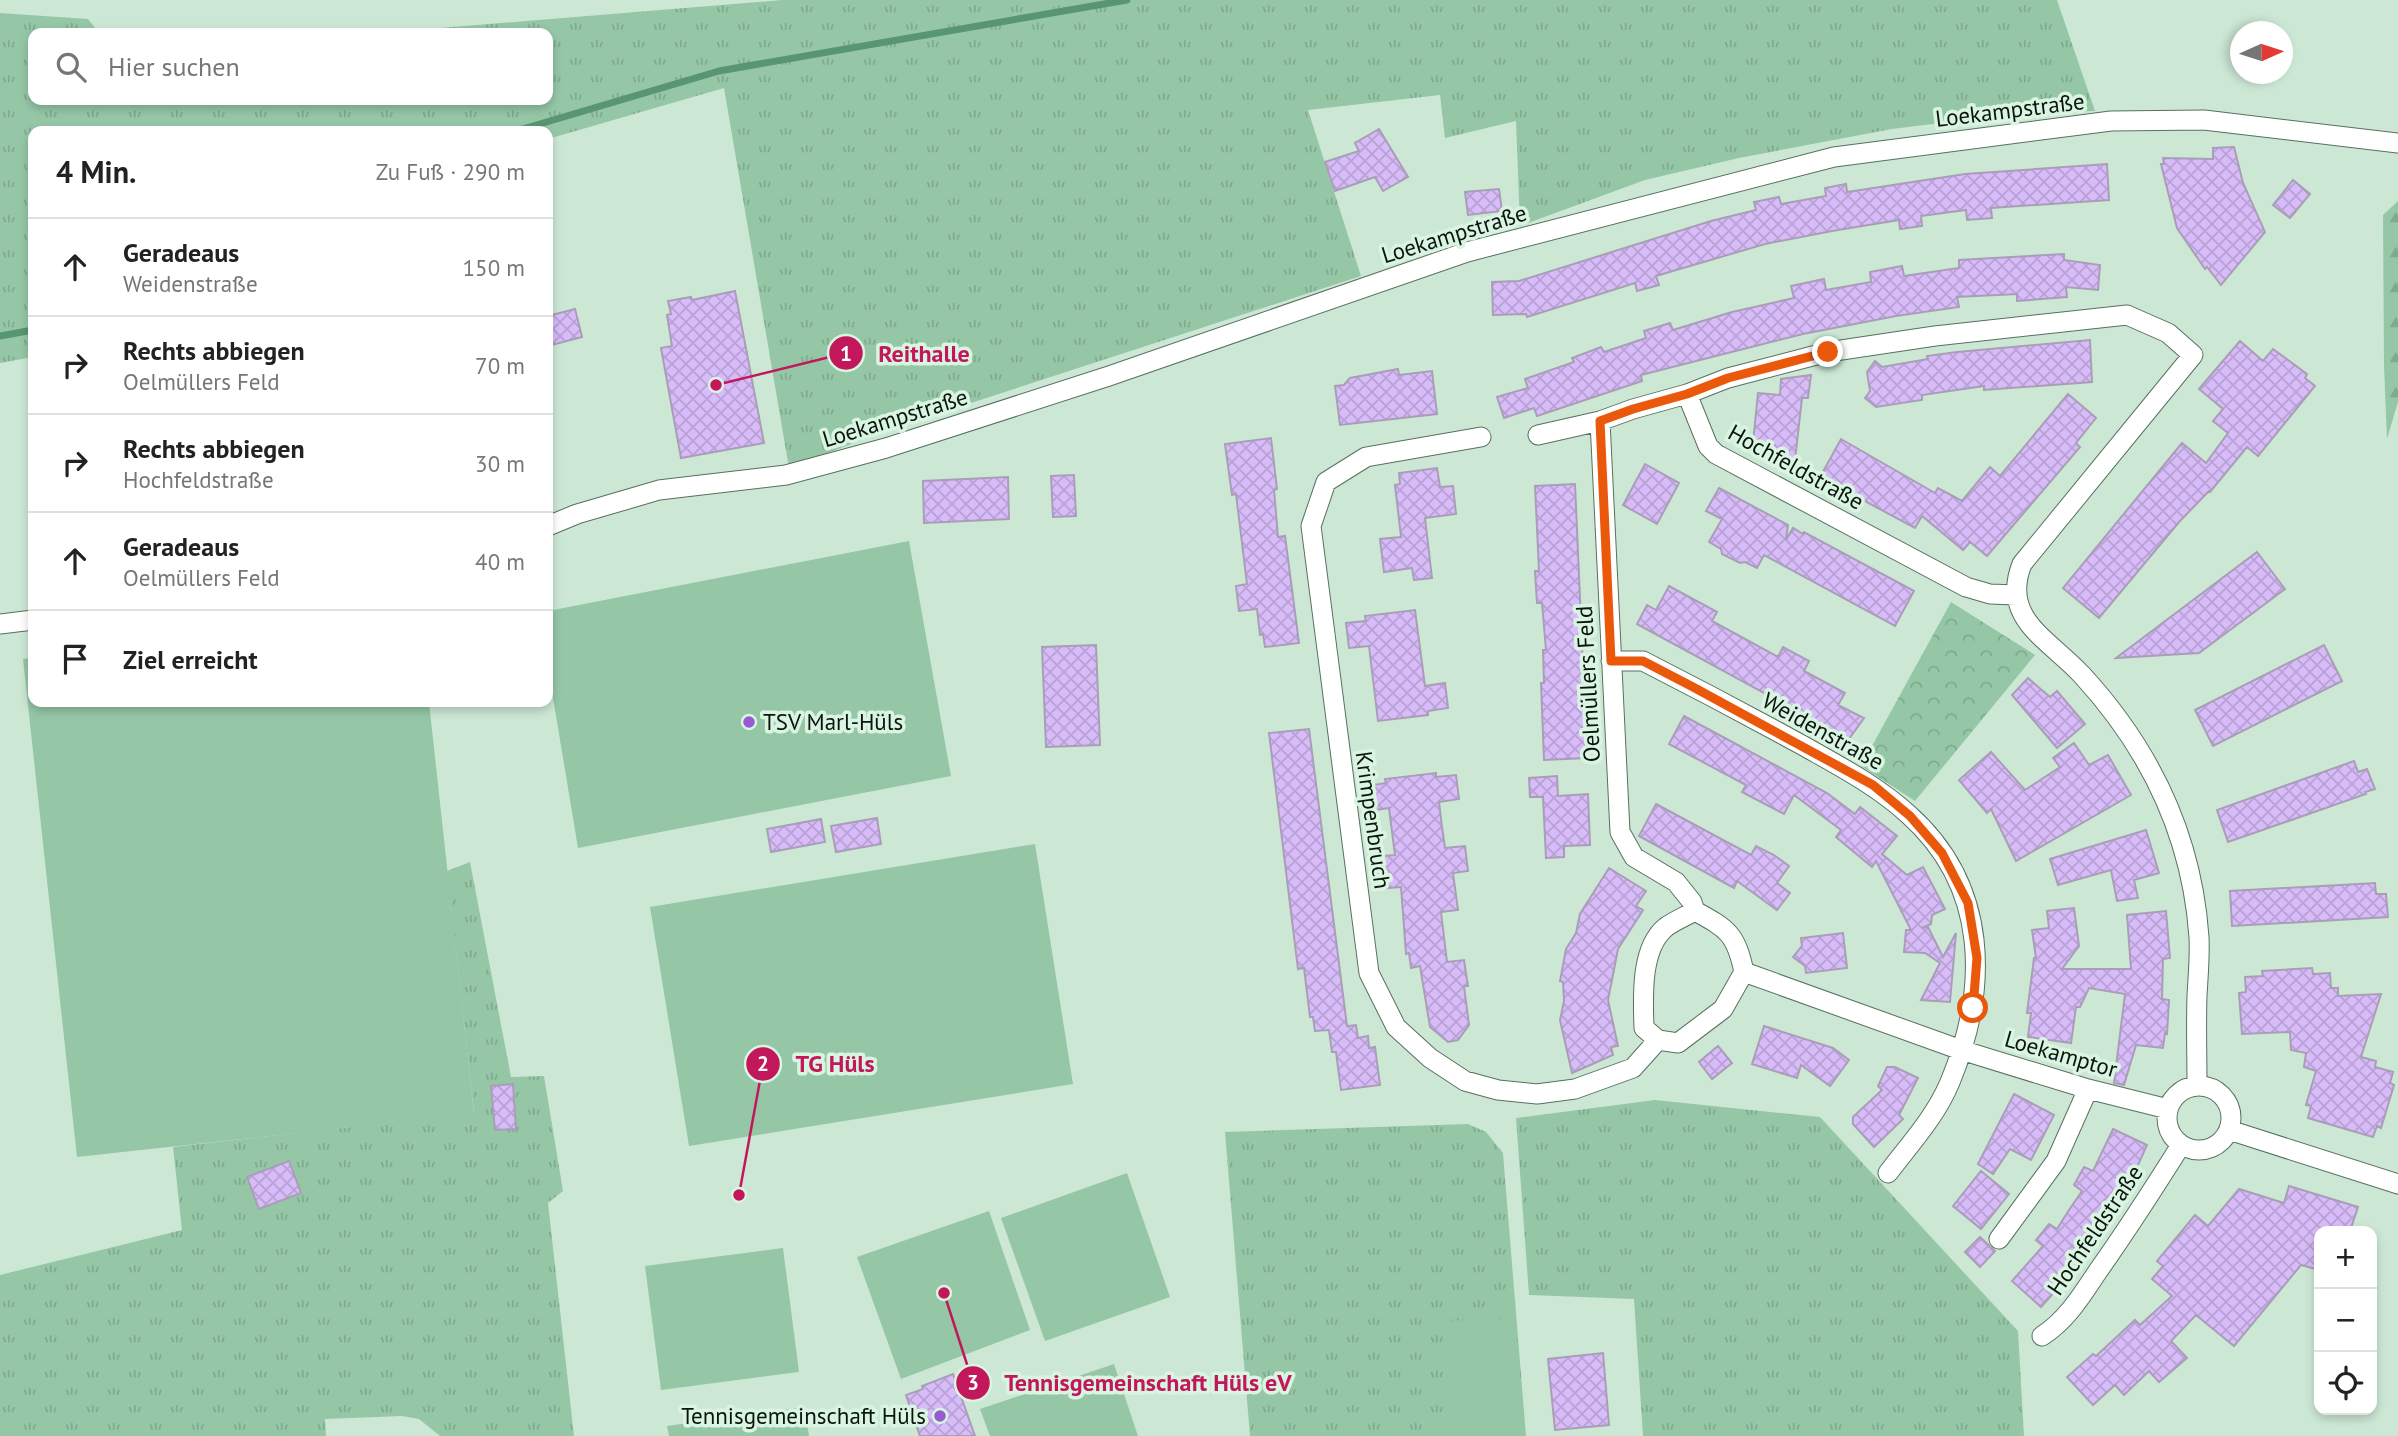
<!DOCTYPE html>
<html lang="de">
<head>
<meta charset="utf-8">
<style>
  body { margin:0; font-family:"PT Sans",sans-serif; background:#f2f2f2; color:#222 }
  .controls { position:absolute; right:21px; bottom:21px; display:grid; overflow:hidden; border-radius:14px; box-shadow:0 4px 10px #0003 }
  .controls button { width:63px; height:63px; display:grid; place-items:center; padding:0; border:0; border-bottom:2px solid #e0e0e0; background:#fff; color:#222; font:35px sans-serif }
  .compass { position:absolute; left:2230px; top:21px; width:63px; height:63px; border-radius:50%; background:#fff; box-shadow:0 4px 10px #0003; rotate:87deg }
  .stop { position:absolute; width:21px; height:21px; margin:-16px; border:5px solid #ea580c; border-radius:50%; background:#fff }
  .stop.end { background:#ea580c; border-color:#fff; box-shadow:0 2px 7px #0008 }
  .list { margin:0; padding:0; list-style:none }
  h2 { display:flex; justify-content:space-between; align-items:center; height:91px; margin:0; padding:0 28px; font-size:30px }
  h2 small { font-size:23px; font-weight:400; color:#767676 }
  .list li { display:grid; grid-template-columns:46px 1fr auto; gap:21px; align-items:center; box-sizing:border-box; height:98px; padding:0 28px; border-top:2px solid #e0e0e0 }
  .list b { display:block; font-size:26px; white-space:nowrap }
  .list p { margin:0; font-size:23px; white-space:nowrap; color:#767676 }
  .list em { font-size:23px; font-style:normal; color:#767676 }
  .icon { flex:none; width:38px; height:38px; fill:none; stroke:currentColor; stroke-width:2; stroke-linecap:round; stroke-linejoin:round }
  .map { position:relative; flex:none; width:2398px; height:1436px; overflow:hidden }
  .search { position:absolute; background:#fff; box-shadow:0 4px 10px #0003; left:28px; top:28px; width:525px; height:77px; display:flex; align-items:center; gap:18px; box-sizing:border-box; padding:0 24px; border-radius:14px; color:#767676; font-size:26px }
  .panel { position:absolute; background:#fff; box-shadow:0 4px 10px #0003; left:28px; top:126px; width:525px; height:581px; border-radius:14px }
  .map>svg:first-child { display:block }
</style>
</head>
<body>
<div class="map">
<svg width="2398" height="1436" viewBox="0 0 2398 1436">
  <defs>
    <pattern id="grass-tufts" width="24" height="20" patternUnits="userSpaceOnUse" patternTransform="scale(1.75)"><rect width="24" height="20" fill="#95c7a7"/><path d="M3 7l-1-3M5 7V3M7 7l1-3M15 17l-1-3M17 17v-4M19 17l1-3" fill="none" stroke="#7faa8f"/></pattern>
    <pattern id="forest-firs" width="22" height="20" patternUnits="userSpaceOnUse" patternTransform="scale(1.75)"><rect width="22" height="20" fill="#95c7a7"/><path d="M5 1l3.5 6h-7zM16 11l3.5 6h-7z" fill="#7faa8f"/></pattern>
    <pattern id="park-crowns" width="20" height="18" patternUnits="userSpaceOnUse" patternTransform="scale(1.75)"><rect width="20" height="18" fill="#95c7a7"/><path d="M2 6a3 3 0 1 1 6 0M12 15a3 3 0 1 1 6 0" fill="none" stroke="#7faa8f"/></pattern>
    <pattern id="building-cross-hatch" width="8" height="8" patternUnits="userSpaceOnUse" patternTransform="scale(1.75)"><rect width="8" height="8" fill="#d8bcf9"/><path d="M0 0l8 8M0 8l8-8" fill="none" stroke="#b8a1d4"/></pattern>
  </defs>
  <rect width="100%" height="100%" fill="#cce8d5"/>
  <path fill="url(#grass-tufts)" d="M782 0H2057L2095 111 2023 113 1892 129 1739 158 1645 180 1520 226 1516 121 1445 138 1440 95 1308 110 1361 276 882 432 789 468 724 88 548 139V131H33V357L0 363V13L88 19 99 33H33V100H548V33H345L405 31Z
    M470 862 511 1077 544 1076 563 1191 548 1203 574 1436H440L419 1419 402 1416 325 1419 326 1436H0V1275L182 1230 173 1147 474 1113 447 871Z
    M1655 1100 1820 1117 2018 1331 2024 1436H1643L1634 1299 1529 1295 1516 1118Z
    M1468 1124 1486 1132 1503 1153 1526 1436H1250L1225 1132Z"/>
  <path fill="url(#forest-firs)" d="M2398 201V402L2387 439 2384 366 2383 215Z"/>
  <path fill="url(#park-crowns)" d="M1951 602 2035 655 1915 801 1861 766Z"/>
  <path fill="#95c7a7" d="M909 541 951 776 578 848 548 668V611Z
    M33 658V702H429L474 1114 77 1157 23 659Z
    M1035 844 1073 1084 689 1146 650 907Z
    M1127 1173 1170 1297 1045 1341 1001 1218Z
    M989 1211 1030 1330 901 1379 857 1257Z
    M783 1248 799 1372 661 1390 645 1266Z
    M1515 1318 1525 1434 1457 1436 1452 1431 1445 1321Z
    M1114 1364 1138 1436H990L980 1409Z
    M805 1407 809 1436H669L667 1426Z"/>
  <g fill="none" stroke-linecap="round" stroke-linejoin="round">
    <path stroke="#579670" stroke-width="7" d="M516 131 719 71 1127 0
      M0 336 33 330"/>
  </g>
  <path fill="url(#building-cross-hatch)" stroke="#a99eb7" stroke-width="2" d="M1379 129 1408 177 1383 191 1375 177 1335 191 1325 162 1359 151 1355 143Z
    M2234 147 2243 183 2265 232 2221 285 2207 267 2205 269 2177 228 2161 164H2164L2163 158 2213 159V148Z
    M2107 164 2109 200 1991 208 1992 218 1967 220 1966 210 1921 216 1922 226 1900 229 1899 220 1832 231 1765 244 1656 276 1659 285 1637 291 1635 283 1527 317 1526 314 1493 315 1492 282 1519 281 1711 221 1756 210 1754 202 1779 197 1781 204 1826 196 1825 188 1846 184 1847 192 1965 174Z
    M2293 180 2310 194 2290 218 2273 205Z
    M1499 189 1502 211 1468 215 1465 192Z
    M2064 254V260L2100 265 2098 290 2066 287 2067 297 2017 301V294L1957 297 1959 307 1896 316 1803 334 1641 375 1642 381 1537 416 1534 408 1504 418 1497 397 1528 388 1525 379 1574 362 1572 358 1601 347 1604 352 1646 338 1644 331 1670 323 1673 330 1732 312 1794 298 1791 286 1824 279 1826 290 1871 282 1870 272 1902 266 1904 276 1959 268V260Z
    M735 291 764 443 681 458 661 348 672 346 667 315 671 314 668 301 691 297 692 300Z
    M575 309 582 337 548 346V316Z
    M2090 340 2092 382 1984 390V386L1922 395V400L1876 407 1865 398 1870 391 1867 372 1875 361 1882 367 1928 359 1927 356 1957 352Z
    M2240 341 2263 361 2273 349 2307 374 2305 378 2315 386 2258 456 2247 447 2210 492 2209 491 2179 522 2099 618 2063 588 2182 443 2206 463 2228 433 2213 421 2223 409 2199 389Z
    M1398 369 1399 375 1432 371 1437 414 1340 425 1335 386 1344 385 1350 378Z
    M1811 375 1808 398H1802L1794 469 1771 461 1772 445 1753 443 1758 393 1780 395 1781 379Z
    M2068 394 2096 418 2076 443 2080 447 1987 556 1970 542 1963 550 1922 516 1915 528 1820 477 1841 439 1935 493 1938 488 1962 501 1990 467 2000 476Z
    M1271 438 1277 489 1274 490 1278 537 1285 536 1299 643 1265 647 1263 634 1260 635 1257 609 1239 611 1236 586 1247 584 1236 494 1232 495 1225 444Z
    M1645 464 1679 483 1657 524 1623 505Z
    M1437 468 1440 487 1453 486 1456 514 1425 518 1432 578 1414 580 1412 568 1384 572 1380 539 1401 537 1395 485 1400 484 1399 473Z
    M1074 475 1076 516 1053 517 1051 476Z
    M1008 477 1009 519 924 523 923 481Z
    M1575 484 1587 758 1544 760 1541 683H1544L1543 650H1546L1542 603H1537L1535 571H1539L1535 486Z
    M1719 488 1788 525 1786 540 1793 528 1803 534 1804 532 1914 591 1895 626 1764 555 1757 568 1745 562 1740 563 1722 554 1721 549 1709 542 1722 519 1706 511Z
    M2257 552 2285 589 2269 601 2199 653 2116 658Z
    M1669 586 1717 612 1712 621 1778 657 1783 647 1809 661 1804 671 1845 693 1838 705 1864 718 1849 739 1637 624 1647 605 1656 610Z
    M1415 610 1425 686 1445 683 1448 708 1428 711V715L1378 721 1369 646 1349 648 1346 623 1366 621 1365 616Z
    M1096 645 1100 745 1046 747 1042 647Z
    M2324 645 2342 681 2213 746 2195 710Z
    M2028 678 2050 697 2057 691 2085 724 2057 748 2012 695Z
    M1684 716 1827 793 1855 814 1860 807 1897 836 1882 854 1907 875 1923 867 1945 909 1932 915 1931 924 1922 928 1928 927 1943 957 1956 933 1950 1002 1921 1000 1940 963 1925 953 1904 952 1906 930H1911L1876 861 1872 867 1836 837 1841 830 1794 795 1784 814 1742 792 1746 785 1669 744Z
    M1309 729 1347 1026 1356 1025 1358 1038 1368 1036 1369 1048 1375 1047 1380 1085 1341 1090 1336 1052H1332L1329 1030 1315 1031 1313 1017H1310L1304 968 1298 969 1269 733Z
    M2074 743 2089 765 2108 755 2131 795 2016 861 1991 809 1987 813 1959 780 1991 752 2025 790 2060 767 2053 758Z
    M2354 761 2358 772 2367 769 2375 789 2365 792 2366 794 2228 842 2217 810Z
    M1436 773V777L1456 775 1459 799 1439 802 1442 827 1445 848 1465 846 1468 871 1453 873 1458 910 1441 912 1447 962 1464 960 1468 986H1464L1469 1025 1458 1040 1448 1042 1430 1027 1420 966 1411 968 1409 953 1406 954 1401 887 1377 889 1373 857 1395 855 1389 808 1369 811 1367 786 1386 783 1385 779Z
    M1557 776 1558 796 1588 794 1590 845 1564 846V857L1546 858 1543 797H1530L1529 778Z
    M1656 804 1751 855 1756 846 1774 855 1789 866 1777 883 1790 893 1777 910 1737 881 1734 888 1639 836Z
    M877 818 881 844 836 852 831 826Z
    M821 819 825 842 771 852 767 829Z
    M2146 830 2159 873 2134 880 2138 898 2117 901 2111 870 2058 885 2050 859Z
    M1609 868 1646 891 1636 906 1643 910 1618 949 1608 1000 1618 1046 1611 1047 1613 1055 1572 1073 1560 1020 1564 1001 1563 982 1560 981 1566 949 1576 933 1580 914Z
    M2375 883 2376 894H2386L2388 917 2232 926 2230 891Z
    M2074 908 2079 946 2062 969H2131L2127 915 2166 911 2170 958 2163 959 2162 999 2169 1000 2167 1034 2165 1033 2163 1048 2136 1045 2124 1085 2114 1083 2125 994 2089 988 2080 1007H2076L2071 1043 2028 1037 2031 1013H2027L2034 958H2036L2032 930 2049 928 2047 911Z
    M1843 933 1847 968 1806 973 1805 966 1793 957 1802 946 1801 938Z
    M2312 968 2313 974 2330 973 2331 988H2338V996L2381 994 2361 1057 2376 1061 2375 1067 2393 1072 2390 1083 2394 1085 2381 1128 2377 1126 2373 1137 2308 1118 2311 1106 2306 1105 2316 1071 2304 1067 2306 1053 2291 1050 2290 1032 2242 1034 2239 993 2246 992 2245 977 2263 976 2262 971Z
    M1764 1026 1833 1048 1849 1060 1830 1086 1801 1065 1797 1078 1752 1064Z
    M1718 1046 1732 1063 1712 1079 1699 1062Z
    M1887 1067H1895L1918 1078 1899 1115 1903 1119 1874 1147 1853 1124V1117L1882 1090 1878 1086Z
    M513 1084 516 1129 495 1130 491 1086Z
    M2014 1094 2054 1115 2031 1160 2010 1149 1993 1174 1978 1164Z
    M2113 1129 2147 1145 2123 1198 2102 1231 2082 1261 2041 1307 2012 1281 2043 1246 2036 1240 2049 1224 2057 1229 2069 1210 2082 1191 2074 1185 2084 1167 2093 1171Z
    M289 1161 301 1193 259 1209 247 1177Z
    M1981 1171 2009 1194 1981 1229 1953 1206Z
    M2289 1186 2358 1207 2350 1231H2319V1270L2301 1265 2234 1346 2196 1315 2171 1341 2187 1358 2159 1382 2149 1371 2124 1395 2115 1385 2093 1405 2067 1377 2093 1354 2096 1356 2135 1320 2140 1325 2172 1296 2152 1279 2163 1266 2157 1261 2195 1215 2208 1226 2239 1189 2284 1203Z
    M1980 1237 1995 1251 1980 1267 1965 1252Z
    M1603 1353 1609 1425 1555 1430 1548 1359Z
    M953 1374 975 1436H920L906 1395 923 1389 922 1386Z"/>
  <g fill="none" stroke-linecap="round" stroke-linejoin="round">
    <defs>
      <path id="street" d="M1687 394 1728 378 1828 352 1935 336 2127 315 2168 333 2193 355 2022 564C2000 619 2050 640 2082 675 2150 749 2192 836 2199 937 2200 956 2198 977 2197 996 2196 1026 2197 1056 2197 1086
        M1600 421 1620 832 1634 857 1676 882 1692 902 1695 911
        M1538 435 1600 421 1633 409 1687 394 1708 446 1716 454 1966 587 1990 594 2016 595
        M1481 437 1366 457 1326 482 1311 526 1369 973 1396 1027 1430 1058 1465 1081 1498 1090 1537 1094 1575 1089 1633 1068 1658 1040
        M548 526 577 514 659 490 786 475 886 448 1109 376 1467 252 1834 157 2111 121 2204 120 2398 143
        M0 624 33 620
        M1611 661H1643C1696 688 1749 716 1802 745 1839 766 1876 785 1908 814 1989 886 1989 988 1950 1082 1936 1116 1910 1144 1888 1173
        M1695 911C1728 929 1736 934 1744 972L1723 1009 1678 1043 1658 1040 1644 1028C1643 998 1640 948 1666 927 1674 921 1686 916 1695 911Z
        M1744 972 1961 1050 2088 1089 2168 1109
        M2167 1118a32 32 0 1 1 64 0a32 32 0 1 1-64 0Z
        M2229 1130 2398 1184
        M1999 1239 2056 1161 2088 1089
        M2042 1336C2067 1320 2082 1295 2098 1271 2127 1230 2154 1188 2181 1145"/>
    </defs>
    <use href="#street" stroke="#577060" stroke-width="21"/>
    <use href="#street" stroke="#fff" stroke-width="19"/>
  </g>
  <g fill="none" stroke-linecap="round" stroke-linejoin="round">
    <path stroke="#ea580c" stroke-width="9" d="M1828 352 1728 378 1687 394 1633 409 1600 421 1611 661H1643L1693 687 1873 785 1910 816 1942 853 1968 903 1977 958 1973 1008"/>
  </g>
  <g fill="#975ad0" stroke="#d9f5e2" stroke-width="2.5">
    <circle cx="749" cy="722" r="7"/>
    <circle cx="940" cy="1416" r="7"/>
  </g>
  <g text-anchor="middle" stroke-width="7" stroke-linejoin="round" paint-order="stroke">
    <g font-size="23" fill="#0b140e" stroke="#d9f5e2">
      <text transform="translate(2010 110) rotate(-7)" y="8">Loekampstraße</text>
      <text transform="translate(1454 234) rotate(-17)" y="8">Loekampstraße</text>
      <text transform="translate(895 418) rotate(-17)" y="8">Loekampstraße</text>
      <text transform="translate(1796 467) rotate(29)" y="8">Hochfeldstraße</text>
      <text transform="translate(1588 684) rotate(-93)" y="8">Oelmüllers Feld</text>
      <text transform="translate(1823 731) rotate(29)" y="8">Weidenstraße</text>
      <text transform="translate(1373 820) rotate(82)" y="8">Krimpenbruch</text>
      <text transform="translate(2061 1054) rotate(16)" y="8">Loekamptor</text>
      <text transform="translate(2095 1230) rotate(-56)" y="8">Hochfeldstraße</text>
    </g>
    <g font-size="23" fill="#0b140e" stroke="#d9f5e2" text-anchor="start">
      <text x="763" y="730">TSV Marl-Hüls</text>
      <text x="926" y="1424" text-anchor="end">Tennisgemeinschaft Hüls</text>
    </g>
  </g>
  <path fill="none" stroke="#c2185b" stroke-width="2.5" d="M716 385L846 353M739 1195L763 1064M944 1293L973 1383"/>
  <g fill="#c2185b" stroke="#d9f5e2" stroke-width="2.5">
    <circle cx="716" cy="385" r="7"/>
    <circle cx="739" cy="1195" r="7"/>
    <circle cx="944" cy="1293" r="7"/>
    <circle cx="846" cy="353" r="18"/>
    <circle cx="763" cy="1064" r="18"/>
    <circle cx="973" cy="1383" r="18"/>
  </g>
  <g font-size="21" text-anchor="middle" font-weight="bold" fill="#fff">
    <text x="846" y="361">1</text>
    <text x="763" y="1071">2</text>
    <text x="973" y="1390">3</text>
  </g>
  <g font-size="24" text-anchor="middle" font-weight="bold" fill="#c2185b" stroke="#d9f5e2" stroke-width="7" stroke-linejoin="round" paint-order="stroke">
    <text x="924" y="362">Reithalle</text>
    <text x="835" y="1072">TG Hüls</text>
    <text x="1148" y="1391">Tennisgemeinschaft Hüls eV</text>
  </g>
</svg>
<div class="controls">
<button>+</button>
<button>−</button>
<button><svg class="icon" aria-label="locate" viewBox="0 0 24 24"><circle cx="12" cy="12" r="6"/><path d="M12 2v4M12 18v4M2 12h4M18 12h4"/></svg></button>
</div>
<svg class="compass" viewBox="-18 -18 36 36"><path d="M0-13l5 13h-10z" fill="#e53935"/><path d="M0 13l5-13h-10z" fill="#767676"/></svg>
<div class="stop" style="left:1973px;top:1008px"></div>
<div class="stop end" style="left:1828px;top:352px"></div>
<div class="search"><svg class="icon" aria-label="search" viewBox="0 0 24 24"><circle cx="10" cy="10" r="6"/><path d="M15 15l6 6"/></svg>Hier suchen</div>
<section class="panel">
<h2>4 Min.<small>Zu Fuß · 290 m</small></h2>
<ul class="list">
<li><svg class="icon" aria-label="ahead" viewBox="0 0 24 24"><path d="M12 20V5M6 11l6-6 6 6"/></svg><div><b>Geradeaus</b><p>Weidenstraße</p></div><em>150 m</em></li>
<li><svg class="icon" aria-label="right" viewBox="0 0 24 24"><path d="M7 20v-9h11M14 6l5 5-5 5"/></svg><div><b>Rechts abbiegen</b><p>Oelmüllers Feld</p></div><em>70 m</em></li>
<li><svg class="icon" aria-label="right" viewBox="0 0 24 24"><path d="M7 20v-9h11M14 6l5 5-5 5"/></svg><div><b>Rechts abbiegen</b><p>Hochfeldstraße</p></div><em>30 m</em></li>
<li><svg class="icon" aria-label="ahead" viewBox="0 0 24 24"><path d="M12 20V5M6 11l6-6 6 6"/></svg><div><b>Geradeaus</b><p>Oelmüllers Feld</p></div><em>40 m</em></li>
<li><svg class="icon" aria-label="arrive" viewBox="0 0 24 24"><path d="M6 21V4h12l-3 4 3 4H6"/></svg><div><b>Ziel erreicht</b></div></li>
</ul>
</section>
</div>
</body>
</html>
